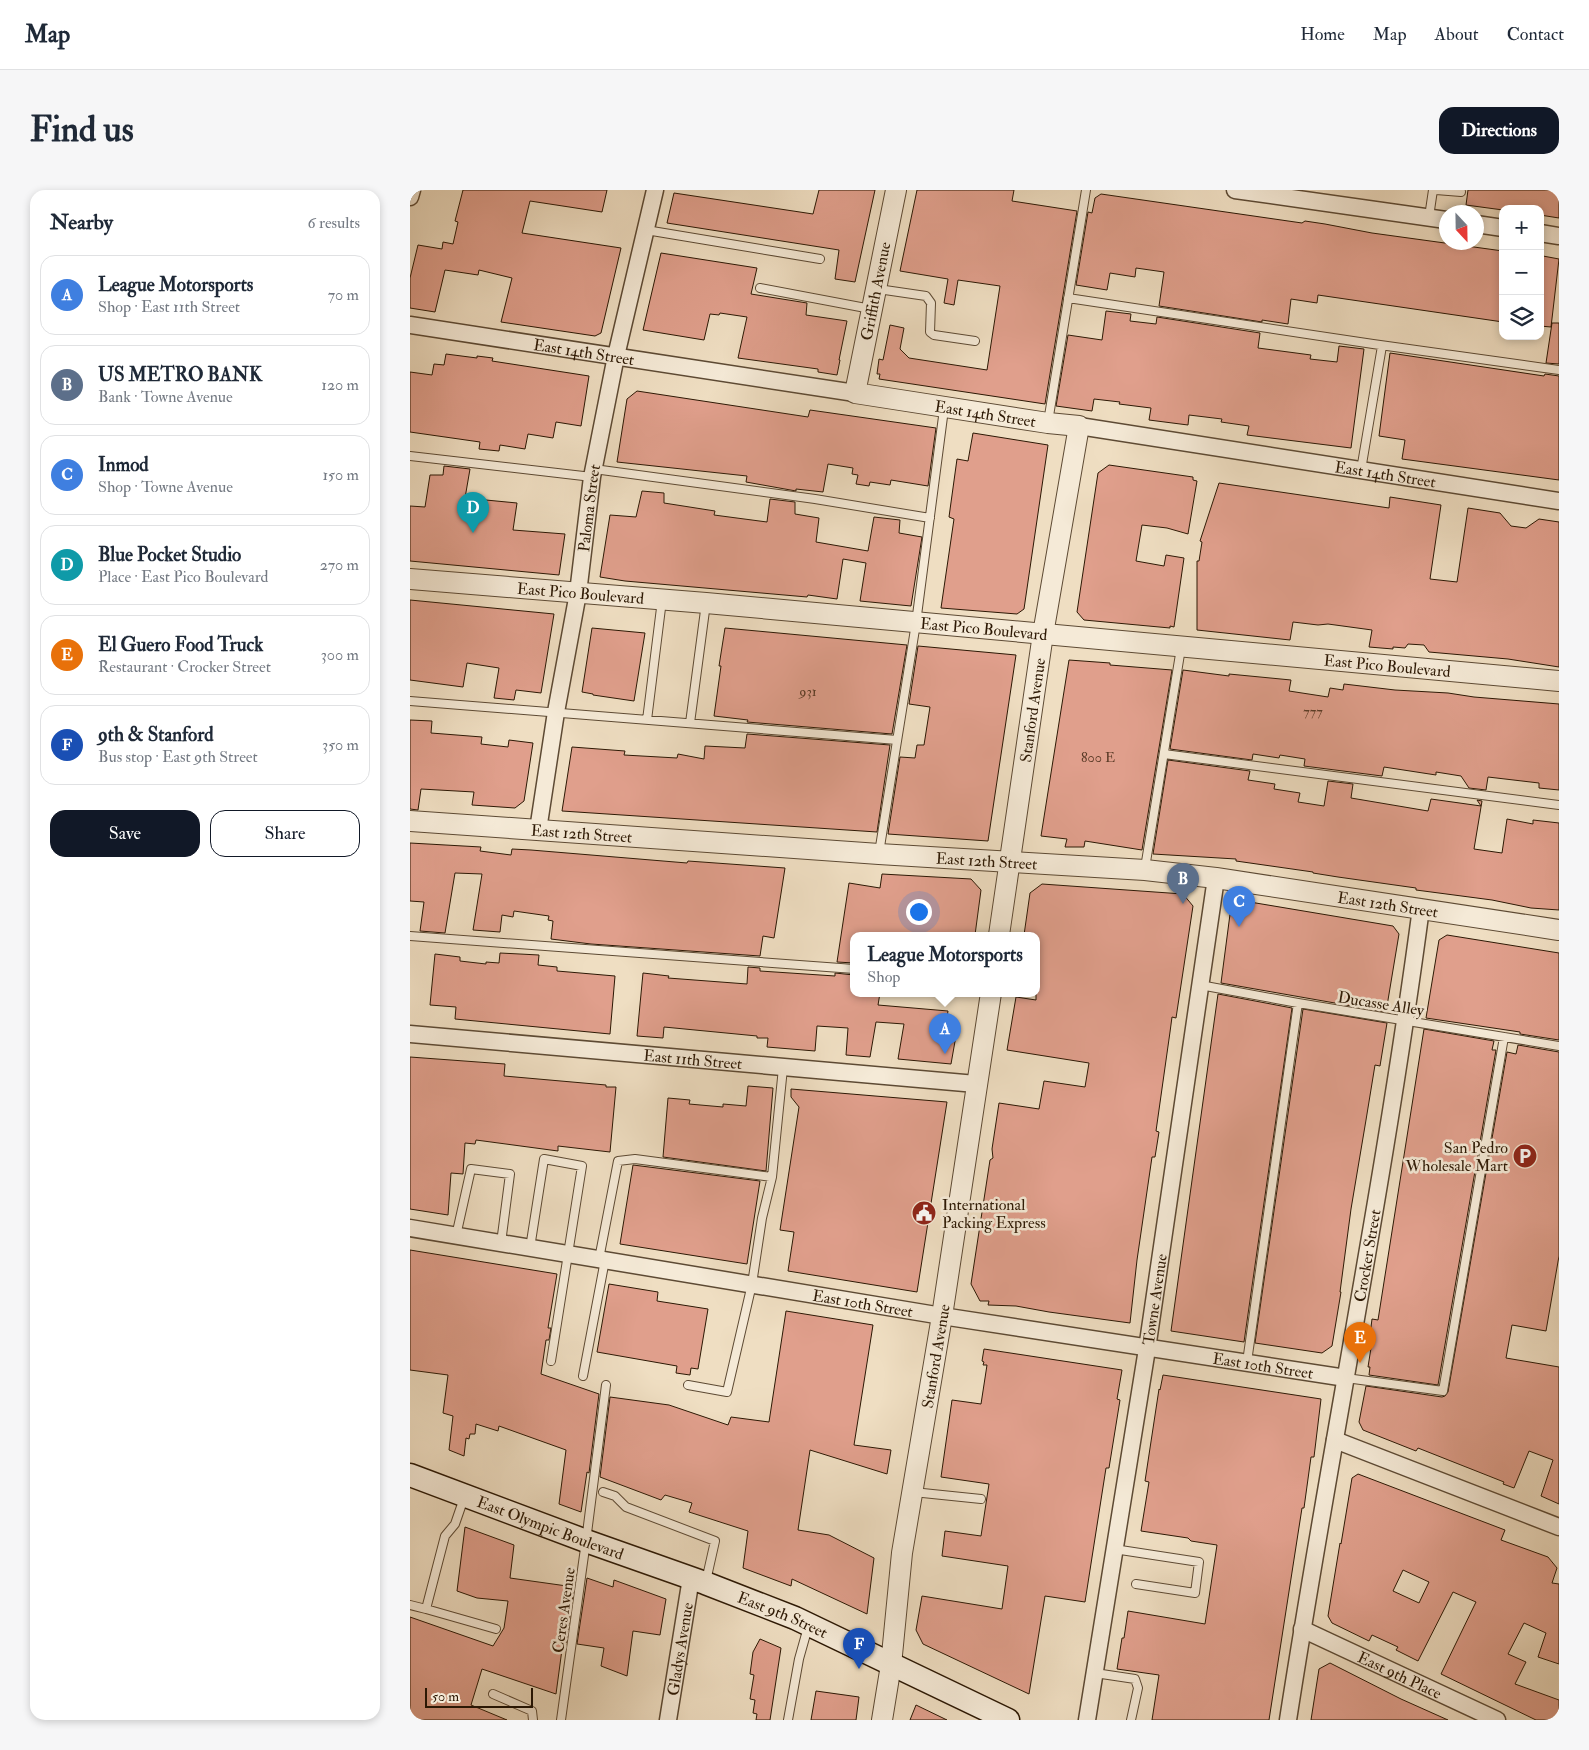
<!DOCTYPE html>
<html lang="en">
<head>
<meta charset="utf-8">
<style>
  body { margin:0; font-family:"IM FELL Double Pica",serif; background:#f6f6f7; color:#1f2937 }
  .controls { position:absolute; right:15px; top:15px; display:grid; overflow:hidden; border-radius:10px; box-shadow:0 2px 8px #0003 }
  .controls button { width:45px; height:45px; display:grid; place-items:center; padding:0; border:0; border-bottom:1px solid #e0e1e3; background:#fff; color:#1f2937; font:25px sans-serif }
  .compass { position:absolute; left:1029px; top:15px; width:45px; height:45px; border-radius:50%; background:#fff; box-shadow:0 2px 8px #0003; rotate:158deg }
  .scale { position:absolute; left:15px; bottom:12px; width:108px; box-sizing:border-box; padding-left:5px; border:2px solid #2c1804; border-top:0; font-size:14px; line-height:18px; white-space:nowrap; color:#2c1804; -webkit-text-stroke:4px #f5ead7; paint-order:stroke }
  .you { position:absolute; left:508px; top:721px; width:18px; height:18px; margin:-12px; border:4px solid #fff; border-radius:50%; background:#1a73e8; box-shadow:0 0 0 8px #1a73e833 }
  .badge { display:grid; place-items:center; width:32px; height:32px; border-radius:50%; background:#111827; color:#fff; font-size:16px; font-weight:700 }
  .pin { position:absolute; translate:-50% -41px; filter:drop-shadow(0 1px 2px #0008) }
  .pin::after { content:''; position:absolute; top:26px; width:18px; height:15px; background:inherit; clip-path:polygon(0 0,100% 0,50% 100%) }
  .popup { position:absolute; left:440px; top:742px; width:190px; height:65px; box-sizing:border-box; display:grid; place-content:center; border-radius:10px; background:#fff; filter:drop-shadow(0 1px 4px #0005); font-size:16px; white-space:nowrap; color:#747a83 }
  .popup b { font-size:19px; color:#1f2937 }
  .popup::after { content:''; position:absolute; left:50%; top:100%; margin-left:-10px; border:10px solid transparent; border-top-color:#fff }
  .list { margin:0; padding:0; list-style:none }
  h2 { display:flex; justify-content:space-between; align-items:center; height:65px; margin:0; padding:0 20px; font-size:21px }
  h2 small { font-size:16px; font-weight:400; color:#747a83 }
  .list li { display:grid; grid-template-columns:32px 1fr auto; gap:15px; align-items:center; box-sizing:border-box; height:80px; margin:0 10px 10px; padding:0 10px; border:1px solid #e0e1e3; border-radius:15px }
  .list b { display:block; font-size:19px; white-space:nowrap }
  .list p { margin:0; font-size:16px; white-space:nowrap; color:#747a83 }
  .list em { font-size:16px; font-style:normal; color:#747a83 }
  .actions { display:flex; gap:10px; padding:15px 20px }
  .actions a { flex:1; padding:11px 0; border:1px solid #111827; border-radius:15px; text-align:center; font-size:18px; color:#111827 }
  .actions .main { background:#111827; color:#fff }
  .icon { flex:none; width:28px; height:28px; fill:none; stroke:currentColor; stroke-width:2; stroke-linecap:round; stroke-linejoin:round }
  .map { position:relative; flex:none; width:1149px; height:1530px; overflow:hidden; border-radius:15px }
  header { display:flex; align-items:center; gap:30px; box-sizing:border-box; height:70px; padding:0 25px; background:#fff; border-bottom:1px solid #e0e1e3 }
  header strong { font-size:24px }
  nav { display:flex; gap:28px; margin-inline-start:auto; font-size:18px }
  .intro { display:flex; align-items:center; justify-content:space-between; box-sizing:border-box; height:120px; padding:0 30px }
  h1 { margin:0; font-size:35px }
  .button { padding:12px 22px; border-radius:15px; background:#111827; color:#fff; font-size:18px; font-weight:700 }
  main { display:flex; gap:30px; padding:0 30px }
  aside { flex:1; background:#fff; border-radius:15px; box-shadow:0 2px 8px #0003 }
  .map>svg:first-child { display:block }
</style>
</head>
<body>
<header>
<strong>Map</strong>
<nav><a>Home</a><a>Map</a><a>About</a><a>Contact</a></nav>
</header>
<div class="intro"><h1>Find us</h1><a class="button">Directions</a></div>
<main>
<aside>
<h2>Nearby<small>6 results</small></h2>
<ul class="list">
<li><span class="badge" style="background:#3f7fe0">A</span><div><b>League Motorsports</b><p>Shop · East 11th Street</p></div><em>70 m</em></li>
<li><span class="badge" style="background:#5c6f8a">B</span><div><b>US METRO BANK</b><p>Bank · Towne Avenue</p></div><em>120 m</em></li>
<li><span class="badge" style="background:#3f7fe0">C</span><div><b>Inmod</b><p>Shop · Towne Avenue</p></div><em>150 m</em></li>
<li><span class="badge" style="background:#0f9aa8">D</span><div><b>Blue Pocket Studio</b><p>Place · East Pico Boulevard</p></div><em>270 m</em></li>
<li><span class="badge" style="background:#e8710a">E</span><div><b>El Guero Food Truck</b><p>Restaurant · Crocker Street</p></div><em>300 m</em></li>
<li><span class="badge" style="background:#1a4fb4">F</span><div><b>9th &amp; Stanford</b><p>Bus stop · East 9th Street</p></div><em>350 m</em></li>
</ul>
<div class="actions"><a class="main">Save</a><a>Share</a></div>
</aside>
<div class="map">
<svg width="1149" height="1530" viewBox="0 0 1149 1530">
  <rect width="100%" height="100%" fill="#efdec2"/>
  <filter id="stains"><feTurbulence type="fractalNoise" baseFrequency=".004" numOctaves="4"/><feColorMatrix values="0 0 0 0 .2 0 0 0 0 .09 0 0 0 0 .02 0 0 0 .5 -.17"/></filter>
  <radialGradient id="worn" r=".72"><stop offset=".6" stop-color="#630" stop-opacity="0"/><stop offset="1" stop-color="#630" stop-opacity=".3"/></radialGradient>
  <path fill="#e09f8c" stroke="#2c1804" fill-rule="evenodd" d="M53 0H197L192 22 120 11 112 43 211 58 191 143 185 146 91 132 102 88 69 80 68 85 35 80 25 122 0 118V88L8 55 32 59 33 52 43 54 48 32 45 31Z
    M409 0H465L445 92 425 89 429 60 257 33 264 3 403 24Z
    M507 0H604L602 11 667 21 635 214 469 189 470 184H467L469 169 473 170 480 135 494 138 490 159 499 168 577 180 590 96 548 90 544 115 534 113 538 89 490 81Z
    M1058 0H1149V28L1130 25V19L1093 20 1056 15Z
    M691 4 892 33 895 31 915 34 962 43 1093 61V132L908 105 907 113 881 109 878 134 852 130V132L749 116 754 82 726 78 725 87 700 83 697 100 666 95 678 22 682 23 685 8Z
    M251 63 347 78 341 104 397 113 396 125 437 131 429 170H430L427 185 408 182V179L328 168 337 127 310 123 309 125 300 124 294 150 233 140Z
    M1133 66 1149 69 1141 137 1130 136V68H1133Z
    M696 121 721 124 720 131 746 134 747 127 850 143 848 158 901 165 900 169 927 172 929 156 954 159 941 258 837 245 839 236 811 232 812 229 779 225 778 235 739 230 741 218 709 214 710 212 684 209 682 221 646 216 658 145 692 150Z
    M1142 133H1149V174L1136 173Z
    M980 163 1134 186 1135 184 1149 186V290L992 269 995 250 969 246Z
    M36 164 67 168V166L83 168 82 171 179 186 171 236 146 232 143 248 118 244 115 259 90 255 89 261 69 259 70 252 0 242V182L22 185 24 174 34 175Z
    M227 201 398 227 400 220 526 238 518 296 481 290 480 295 460 292 459 296 446 294 448 285 442 284 443 278 418 274 413 302 386 299V301L336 292 337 286 207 272 217 209Z
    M563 243 638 255 614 419 607 424 531 418 544 329 539 327 547 269 558 271Z
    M699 275 783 287V290L787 291 778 344 757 338 732 335 726 371 754 376 756 365 774 368 764 437 760 436V438L674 430 667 422 688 283Z
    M34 276 60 279 55 308 107 313 103 340 155 344 149 385 0 371V316L15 317 20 285H33Z
    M809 293 979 318 980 307 1031 315 1020 389 1047 392 1058 318 1090 323 1101 336 1116 338 1129 329 1149 332V477L1098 469 1019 462 1014 455 998 454 995 458 983 457V459L959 457 962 440 918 434 908 435 883 432 880 450 787 440V371H789L792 352 790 351Z
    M232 301 254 303V313L305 321 304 325 357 332 360 309 385 312V324L409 328 406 352 458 361 464 327 490 330 489 343 512 347 501 416 450 411 456 373 433 369 427 409 398 405 397 407 215 391 190 387 200 325 226 327Z
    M0 410 144 424 131 503 106 500 104 510 84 508 89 478 57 473 53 497 0 490Z
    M182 438 235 443 224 511 183 505V504L172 502Z
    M315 438 497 455 482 544 337 532 338 530 304 526 311 476H309Z
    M508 456 606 465 578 651 478 644 490 567 505 568 507 555H514L520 517 499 514Z
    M659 470 700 473V475L762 480 732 660 675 651 674 657H655L657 649 631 646Z
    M773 480 819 486V484L881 490 879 501 918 507 920 498 933 500 934 494 985 500 1038 503 1064 507 1149 514V600L1129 598V593L1078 587 1076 600 1059 598 1051 586 1026 582V585L974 577 972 586 894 576 895 569 870 565 869 568 843 564 842 570 760 559Z
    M0 530 22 531 21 543 72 547 71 554 98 557 99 550 123 553 114 611 105 618 62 615 64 602 11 599 8 620 0 619Z
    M337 544 480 555 467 642 152 621 162 557 215 561 214 565 267 568 268 564 294 569 295 556 335 558Z
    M758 570 840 581 838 590 865 594 864 599 890 603 888 612 914 616 918 591 943 594 941 608 1018 621 1021 609 1071 616 1067 610 1072 611 1064 659 1092 663 1097 629 1123 634V630L1149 633V720L1121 718 1082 710 1006 700V698L928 687 903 683V682L826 671V669L743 664Z
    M0 653 71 657 70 661 101 665 102 659 121 660 277 673 278 671 375 678 364 748 353 746 350 766 181 754 141 749 143 731 138 730 139 726 104 721 103 727 92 725 90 742 63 740 72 684 45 683 35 743 10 741 14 712 0 711Z
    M472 684 561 689 571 700 565 745H444V773L427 772 439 693 470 698Z
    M632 694 773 704 783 716 766 828 762 827 760 842 746 941 749 942 745 967H742L727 1070 720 1133 639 1122 606 1116 578 1115 579 1111H570L561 1094 580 970 583 968 582 959 589 913 629 919 634 891 675 897 679 873 597 860 606 807 626 810V745H614L620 703Z
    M822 709 983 736 989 744 976 822 811 793Z
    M1037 745 1149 763V850L1110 844V842L1016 828 1029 750Z
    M90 763 129 765 128 775 147 777V781L205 786 200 844 45 829 46 817 20 815 25 764 50 767V771L76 774V772L89 773Z
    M338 777 350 778V781L425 786V783L444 785V803H470L468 815 538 821 535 839 547 840 541 874 488 869 494 834 466 832 460 867 436 865 438 838 407 836 405 861 357 857 358 848H347V846L254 837 253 848 227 846 233 783 259 786 258 788 337 794Z
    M808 804 882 818 834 1152 761 1141Z
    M893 819 977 833 970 876 965 875 956 930 941 1019 930 1102H931L922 1156 912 1163 845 1153Z
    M1014 839 1084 851 1082 860H1086L1028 1195 959 1185 960 1177H958L963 1145H960L962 1129 968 1130Z
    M1108 855 1149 862V1066L1136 1141 1102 1135 1096 1168 1149 1177V1314L1131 1306 1143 1270 1119 1261 1104 1298 1093 1294 1094 1292 1008 1258 1006 1261 953 1240 949 1232 956 1196 1032 1207 1035 1206 1038 1202 1097 862 1106 864Z
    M0 867 95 874 94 886 196 895V897H206L200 962 148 956V961L66 950 65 954 55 953 53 984 41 983 38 1025 0 1019Z
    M338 896 363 898 356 981 253 967 258 908 280 910 279 914 313 917V914L336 916Z
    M381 899 537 912 507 1102 378 1081 384 1042 370 1040 389 917 381 907Z
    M223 975 350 991 337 1074 210 1054Z
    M0 1060 147 1084 138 1138H141L139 1150H136L131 1184 189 1204 179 1283 177 1282 171 1322 149 1314 156 1260 89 1236 88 1241 66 1234 65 1244H60L59 1249 56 1248 54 1266 39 1260 43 1226 33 1223 38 1185 0 1180Z
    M199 1094 248 1102 247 1111 298 1119 288 1179 281 1178 280 1185 266 1183 267 1176 187 1162Z
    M376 1121 463 1135 444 1255 481 1260 477 1284 400 1260 388 1340 419 1345 464 1368 457 1424 382 1389 381 1396 333 1378 338 1341 279 1322 282 1313 255 1305 251 1310 190 1287 200 1207 259 1215 318 1235 321 1227 359 1232Z
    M574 1159 712 1180 707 1209 710 1210 699 1278H696L675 1412 635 1406 619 1504 513 1454 506 1440 512 1406 592 1419 598 1376 532 1366 535 1341 571 1346 579 1294 531 1287 542 1210 571 1214 577 1175H573L574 1172 572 1171Z
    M753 1185 911 1209 904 1267H901L894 1318H892L859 1530H742L749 1485 707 1479 712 1448H714L718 1421 795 1434 807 1355 781 1351 778 1348 731 1341 739 1292 735 1291 749 1199 750 1200Z
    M948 1284 1095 1340 1091 1350 1138 1367 1147 1378 1142 1393 1149 1394V1474L1128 1467 1136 1443 1114 1433 1098 1464 1116 1472 1105 1494 1149 1510V1530H1126L1031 1484 1066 1412 1043 1402 1008 1471 986 1460 988 1457 962 1445 959 1451 922 1433 918 1426 930 1353 931 1354 942 1288ZM993 1380 1019 1392 1009 1413 983 1401Z
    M55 1337 104 1355 100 1388 164 1397 156 1453 153 1452 146 1504 72 1479 61 1515 97 1530H0V1427L83 1456 94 1438 98 1411 67 1408 47 1401Z
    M177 1388 203 1397 204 1390 256 1409 250 1445 223 1441 217 1486 191 1476 194 1458 167 1454Z
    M350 1449 371 1458 360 1530H346L347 1524 343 1523 345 1510 340 1509 344 1485 340 1484 343 1462Z
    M920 1473 991 1509 1038 1530H901L909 1479Z
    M406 1501 449 1507 446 1530H401Z
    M506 1515 537 1530H500Z"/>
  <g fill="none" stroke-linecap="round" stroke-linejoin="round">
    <defs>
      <path id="service" d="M1026 0 1051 2
        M1019 27 1023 0
        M236 40 410 69
        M350 98 461 119
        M468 99 516 106 521 113 520 142 524 145 565 151
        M658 108 963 154 1149 180
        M638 232 676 0
        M0 266 182 287
        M184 279 405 309 520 328
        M951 280 972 156
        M0 511 487 550
        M237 530 252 410
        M280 533 296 413
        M754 564 1149 615
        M469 663 506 433 534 219
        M735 678 771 458
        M0 746 444 779
        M790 795 888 813 1149 856
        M46 1046 61 979 100 984 91 1053
        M120 1058 134 969 172 976 141 1171
        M189 1069 208 971 225 969 362 987
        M837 1172 888 813
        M173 1186 195 1070
        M936 1188 1033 1201 1094 847
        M278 1195 317 1202 342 1094 352 1028 362 987 373 878
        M193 1302 205 1306 216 1317 305 1351 296 1391
        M503 1302 571 1309
        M54 1308 45 1334 35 1346 16 1419 86 1439
        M704 1359 789 1372 785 1403 726 1394
        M0 1415 16 1419
        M685 1483 725 1489 728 1498 721 1530
        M83 1504 122 1521 123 1530
        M151 1530 176 1351 196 1195
        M378 1530 389 1469 398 1437"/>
      <g id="minor">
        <path d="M825 0 1036 30"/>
        <path d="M0 7 2 0"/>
        <path d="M1066 34 1093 38"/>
        <path d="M1130 43 1149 46"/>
        <path id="s1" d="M0 135 445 203"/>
        <path id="s2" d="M669 236 1149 311"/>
        <path id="s3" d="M128 640 146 522 168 403 182 287 206 166 245 0"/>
        <path id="s4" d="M0 844 566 894"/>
        <path id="s5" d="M0 1038 532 1126 936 1188"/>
        <path d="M925 1250 1149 1337"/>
        <path id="s6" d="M892 1439 1087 1530"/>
        <path id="s7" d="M258 1530 281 1388"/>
        <path id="s8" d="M677 1530 737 1159 806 688"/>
        <path id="s9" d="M878 1530C920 1259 975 990 1011 718"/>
      </g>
      <g id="tertiary">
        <path id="s10" d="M486 0 445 203 638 233 669 236 633 444 589 745"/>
        <path id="s11" d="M0 389 296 413 1149 491"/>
        <path id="s12" d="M0 631 469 664 735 680 806 688 1149 740"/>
        <path id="s13" d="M472 1530 481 1475 492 1363 532 1126 581 803"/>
      </g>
      <g id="secondary">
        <path id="s14" d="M0 1285 176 1351 295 1393 385 1428 598 1530"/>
      </g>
    </defs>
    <use href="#service" stroke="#5d4a34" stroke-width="10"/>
    <use href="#minor" stroke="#5d4a34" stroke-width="19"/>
    <use href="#tertiary" stroke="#5d4a34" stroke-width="22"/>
    <use href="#secondary" stroke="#2c1804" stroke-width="25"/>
    <use href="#service" stroke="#f5ead7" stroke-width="8"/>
    <use href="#minor" stroke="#f5ead7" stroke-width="16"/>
    <use href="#tertiary" stroke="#f5ead7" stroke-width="20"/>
    <use href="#secondary" stroke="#f5ead7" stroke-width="22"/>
  </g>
  <defs>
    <symbol id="parking-disc" viewBox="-11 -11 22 22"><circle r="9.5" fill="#8f2418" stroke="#f5ead7"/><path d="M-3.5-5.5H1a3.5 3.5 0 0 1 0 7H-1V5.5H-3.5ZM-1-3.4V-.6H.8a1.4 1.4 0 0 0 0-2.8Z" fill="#fff"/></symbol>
    <symbol id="civic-disc" viewBox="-11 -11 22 22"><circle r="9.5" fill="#8f2418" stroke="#f5ead7"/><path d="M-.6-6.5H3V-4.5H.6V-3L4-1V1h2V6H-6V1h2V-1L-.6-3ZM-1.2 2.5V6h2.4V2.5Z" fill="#fff"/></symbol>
  </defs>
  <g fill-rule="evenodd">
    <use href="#parking-disc" x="1101" y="952" width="28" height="28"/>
    <use href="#civic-disc" x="500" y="1009" width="28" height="28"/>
  </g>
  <g text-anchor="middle" stroke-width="5" stroke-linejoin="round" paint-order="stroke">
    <g font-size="14" fill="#593a26">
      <text x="398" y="506">931</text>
      <text x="903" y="526">777</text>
      <text x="688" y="572">800 E</text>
    </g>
    <g font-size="16" fill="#2c1804" stroke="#f5ead7">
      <text transform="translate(465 101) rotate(-79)" y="6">Griffith Avenue</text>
      <text dy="6" stroke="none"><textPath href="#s1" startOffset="176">East 14th Street</textPath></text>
      <text dy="6" stroke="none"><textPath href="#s10" startOffset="339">East 14th Street</textPath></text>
      <text dy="6" stroke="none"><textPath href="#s2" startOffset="310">East 14th Street</textPath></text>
      <text dy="6" stroke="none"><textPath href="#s3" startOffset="326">Paloma Street</textPath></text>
      <text dy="6" stroke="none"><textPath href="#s11" startOffset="171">East Pico Boulevard</textPath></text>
      <text dy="6" stroke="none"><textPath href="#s11" startOffset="576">East Pico Boulevard</textPath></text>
      <text dy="6" stroke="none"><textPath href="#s11" startOffset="981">East Pico Boulevard</textPath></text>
      <text transform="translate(622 520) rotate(-82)" y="6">Stanford Avenue</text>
      <text dy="6" stroke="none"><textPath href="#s12" startOffset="172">East 12th Street</textPath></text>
      <text dy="6" stroke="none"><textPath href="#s12" startOffset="578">East 12th Street</textPath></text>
      <text dy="6" stroke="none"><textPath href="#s12" startOffset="982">East 12th Street</textPath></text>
      <text transform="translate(971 813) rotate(9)" y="6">Ducasse Alley</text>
      <text dy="6" stroke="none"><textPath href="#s4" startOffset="284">East 11th Street</textPath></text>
      <text dy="6" stroke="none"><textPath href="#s9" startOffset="471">Crocker Street</textPath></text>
      <text dy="6" stroke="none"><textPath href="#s8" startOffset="426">Towne Avenue</textPath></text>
      <text dy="6" stroke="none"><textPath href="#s5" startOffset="459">East 10th Street</textPath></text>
      <text dy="6" stroke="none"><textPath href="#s13" startOffset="368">Stanford Avenue</textPath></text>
      <text dy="6" stroke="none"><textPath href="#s5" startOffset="864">East 10th Street</textPath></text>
      <text dy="6" stroke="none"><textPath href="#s14" startOffset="150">East Olympic Boulevard</textPath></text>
      <text transform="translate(153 1420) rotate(-82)" y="6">Ceres Avenue</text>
      <text dy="6" stroke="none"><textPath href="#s14" startOffset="398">East 9th Street</textPath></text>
      <text dy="6" stroke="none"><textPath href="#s7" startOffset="72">Gladys Avenue</textPath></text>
      <text dy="6" stroke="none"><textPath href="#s6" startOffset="108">East 9th Place</textPath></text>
    </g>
    <g font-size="16" fill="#2c1804" stroke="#f5ead7" text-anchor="end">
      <text x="1098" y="963">San Pedro<tspan x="1098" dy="18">Wholesale Mart</tspan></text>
      <text x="532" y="1020" text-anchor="start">International<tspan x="532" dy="18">Packing Express</tspan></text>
    </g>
  </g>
  <rect width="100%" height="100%" filter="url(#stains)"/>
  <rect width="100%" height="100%" fill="url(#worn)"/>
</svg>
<div class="controls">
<button>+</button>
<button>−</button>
<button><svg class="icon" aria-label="layers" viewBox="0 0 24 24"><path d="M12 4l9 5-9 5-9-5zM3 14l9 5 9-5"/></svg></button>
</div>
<svg class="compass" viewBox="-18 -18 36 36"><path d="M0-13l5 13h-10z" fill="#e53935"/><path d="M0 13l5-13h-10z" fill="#747a83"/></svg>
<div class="scale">50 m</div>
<div class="you"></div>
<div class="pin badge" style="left:535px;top:864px;background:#3f7fe0">A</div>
<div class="popup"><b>League Motorsports</b>Shop</div>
<div class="pin badge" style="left:773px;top:714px;background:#5c6f8a">B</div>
<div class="pin badge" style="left:829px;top:737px;background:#3f7fe0">C</div>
<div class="pin badge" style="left:63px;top:343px;background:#0f9aa8">D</div>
<div class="pin badge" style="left:950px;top:1173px;background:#e8710a">E</div>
<div class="pin badge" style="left:449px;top:1479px;background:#1a4fb4">F</div>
</div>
</main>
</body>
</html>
